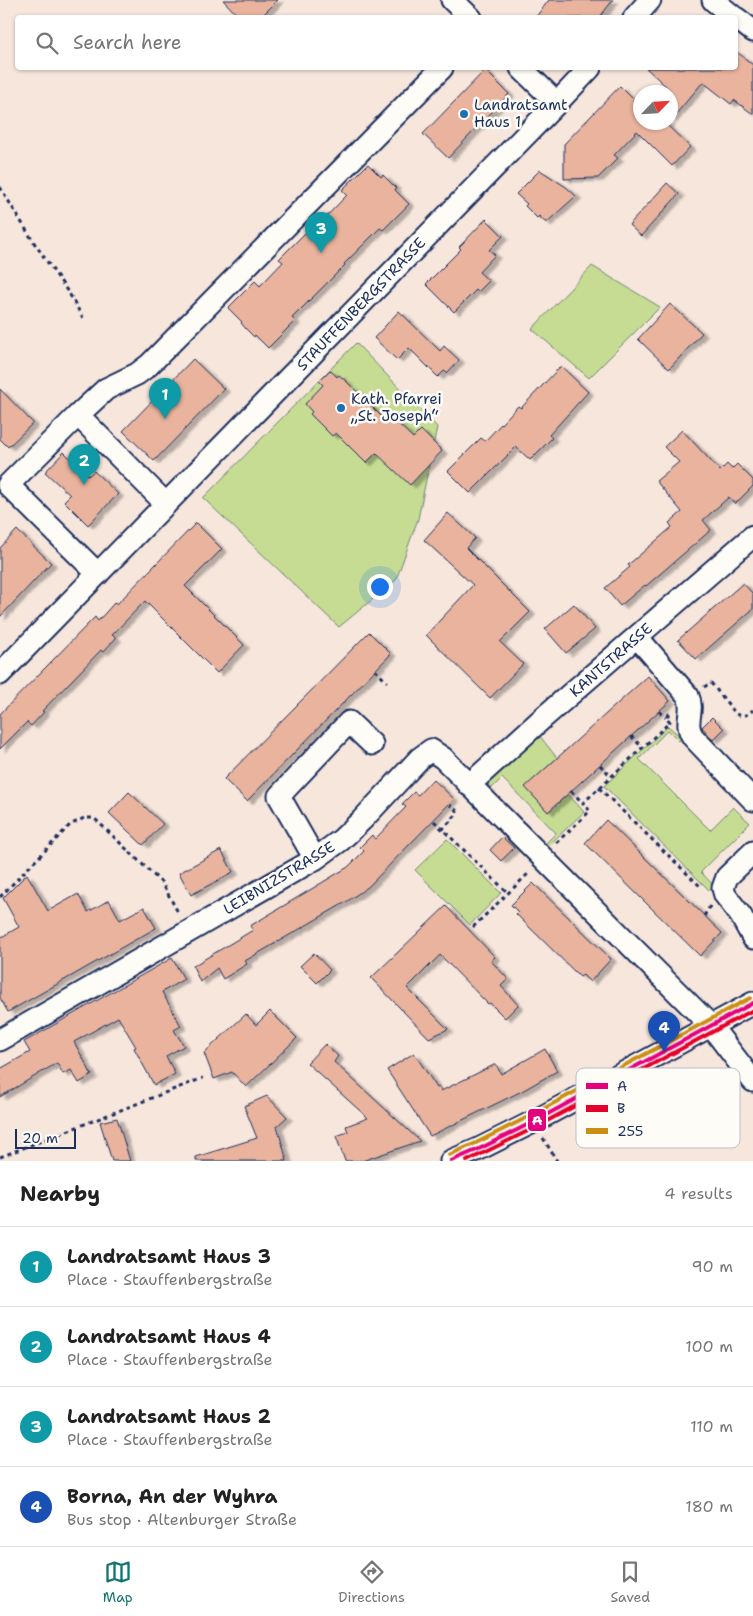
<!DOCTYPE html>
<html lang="en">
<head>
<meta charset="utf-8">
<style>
  body { margin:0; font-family:"Shantell Sans",sans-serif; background:#f2f2f2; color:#222 }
  .compass { position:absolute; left:633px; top:85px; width:45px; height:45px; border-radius:50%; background:#fff; box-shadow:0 1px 4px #0004; rotate:65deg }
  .scale { position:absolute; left:15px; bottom:12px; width:61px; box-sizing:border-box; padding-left:5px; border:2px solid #1b2f5e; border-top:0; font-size:14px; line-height:18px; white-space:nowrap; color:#1b2f5e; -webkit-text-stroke:4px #fdfcf7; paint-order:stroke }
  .you { position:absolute; left:379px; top:586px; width:18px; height:18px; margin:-12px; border:4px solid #fff; border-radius:50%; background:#1a73e8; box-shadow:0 0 0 8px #1a73e833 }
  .badge { display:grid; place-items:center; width:32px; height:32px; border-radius:50%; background:#0f766e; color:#fff; font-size:16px; font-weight:700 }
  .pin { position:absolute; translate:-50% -41px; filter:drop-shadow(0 1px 2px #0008) }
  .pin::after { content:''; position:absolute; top:26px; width:18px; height:15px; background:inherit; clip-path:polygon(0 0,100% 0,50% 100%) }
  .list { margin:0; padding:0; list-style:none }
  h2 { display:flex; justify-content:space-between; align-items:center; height:65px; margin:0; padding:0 20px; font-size:21px }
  h2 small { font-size:16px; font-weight:400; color:#767676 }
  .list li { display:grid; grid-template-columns:32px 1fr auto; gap:15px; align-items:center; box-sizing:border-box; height:80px; padding:0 20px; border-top:1px solid #e0e0e0 }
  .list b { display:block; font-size:19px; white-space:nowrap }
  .list p { margin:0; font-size:16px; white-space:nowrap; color:#767676 }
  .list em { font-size:16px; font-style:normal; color:#767676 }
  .icon { flex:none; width:28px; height:28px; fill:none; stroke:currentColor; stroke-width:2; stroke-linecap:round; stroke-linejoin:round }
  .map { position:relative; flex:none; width:753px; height:1161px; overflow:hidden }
  .search { position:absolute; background:#fff; box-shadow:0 1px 4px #0004; left:15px; right:15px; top:15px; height:55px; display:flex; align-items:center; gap:12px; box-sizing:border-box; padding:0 18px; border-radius:5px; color:#767676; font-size:19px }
  .sheet { height:385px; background:#fff }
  nav { display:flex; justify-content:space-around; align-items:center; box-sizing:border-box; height:70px; border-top:1px solid #e0e0e0; background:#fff; font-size:14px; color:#767676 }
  nav a { display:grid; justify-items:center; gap:2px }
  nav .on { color:#0f766e }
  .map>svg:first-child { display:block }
</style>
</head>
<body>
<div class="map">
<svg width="753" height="1161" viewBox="0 0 753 1161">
  <defs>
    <filter id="shadow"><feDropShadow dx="5.5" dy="3" stdDeviation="1" flood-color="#0004"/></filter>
  </defs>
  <rect width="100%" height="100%" fill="#f7e6dc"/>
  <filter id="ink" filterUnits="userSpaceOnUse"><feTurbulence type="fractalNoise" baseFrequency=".02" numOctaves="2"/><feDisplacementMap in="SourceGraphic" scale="10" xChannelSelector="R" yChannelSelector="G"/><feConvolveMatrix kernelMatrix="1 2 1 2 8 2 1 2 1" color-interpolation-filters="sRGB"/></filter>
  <g filter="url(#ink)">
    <path fill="#c5dc92" stroke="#708678" d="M592 266 660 307 589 378 532 329Z
      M356 343 437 427 418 519 396 580 339 627 203 498Z
      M668 726 682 738 679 741 668 730 639 759 710 830 733 807 750 823 701 872 714 886 710 891 604 786Z
      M539 735 557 758 526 787 548 812 568 794 584 812 548 846 545 844 556 833 502 778 490 790 488 784 493 774Z
      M447 839 501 893 470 925 415 870Z"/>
    <path fill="#e9b39d" stroke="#1b2f5e" filter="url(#shadow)" d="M223 0H278L260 18H240Z
      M549 0H613L599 18H535Z
      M736 51 753 65V114L734 100 731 104 703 82 670 121V92H668L670 90 646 68H736Z
      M485 70 509 94 448 158 423 134Z
      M620 86 640 106V122H670L667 125 690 147 672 166 637 131 614 155 618 158 598 178 564 179V144Z
      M368 164 381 177 383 175 396 188 395 190 409 204 383 230 380 228 344 264 345 265 292 318 295 321 268 348 255 335 254 337 246 329 241 323 242 322 228 308 255 281 260 286 283 262 279 259 321 217 323 220 347 195 342 190Z
      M540 170 566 187 576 196 546 223 539 216 537 218 525 206 527 204 516 194Z
      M667 183 679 194 641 236 629 225Z
      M486 219 503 236 489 250 495 255 479 272 489 281 478 292 476 290 454 312 426 284 461 249 459 247Z
      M670 304 702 333 669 369 638 339Z
      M399 311 440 351 444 346 459 360 447 373 444 371 438 377 409 348 397 360 374 338Z
      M193 359 224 389 154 461 123 431Z
      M561 366 588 392 549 435 552 438 530 460 516 447 470 493 448 471 481 438 485 441 518 406 521 408Z
      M330 370 337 377 339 375 345 380 381 416 386 412 413 438 421 430 442 451 410 485 376 453 366 463 336 433 332 436 310 414 312 412 305 404 323 385 319 381Z
      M0 389 33 423 8 447 0 439Z
      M682 430 720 471 727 464 732 469 737 464 753 480V486L735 504 729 497 703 520 711 530 646 586 645 585 620 606 605 588 630 567 628 565 672 527 669 523 682 512 656 481 679 462 664 447Z
      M64 452 88 476 94 471 118 494 88 525 64 501 70 495 45 472Z
      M448 513 475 538 466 548 530 612 500 642 523 664 490 698 426 635 473 585 424 540Z
      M196 523 222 549 185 586 244 645 217 673 145 601 112 635 116 638 103 652 101 650 42 711 44 712 31 726 27 722 0 749V714L95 617 98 621 115 602 117 604Z
      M17 530 51 563 0 617V548Z
      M743 583 753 594V609L696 659 678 640Z
      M574 604 595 629 566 653 545 629Z
      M369 632 391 654 247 801 224 779Z
      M648 676 670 701 548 812 525 787Z
      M712 717 724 729 713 740 702 727Z
      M433 779 454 799 368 887 346 902 245 961 247 964 223 979 217 968 200 982 193 966 253 930 250 926 348 867 364 851 360 847 372 835 375 839 406 807 402 804 414 792 418 795Z
      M129 792 163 824 143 845 109 813Z
      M606 820 722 933 700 956 585 843Z
      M502 837 514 848 501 861 490 850Z
      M221 850 233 872 191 895 179 873Z
      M27 874 48 911 78 894 88 912 109 900 120 920 144 907 156 928 8 1012 0 998V938L19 927 3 898Z
      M533 883 611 959 590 982 583 975 580 977 516 914 518 912 511 905Z
      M446 906 495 957 491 961 508 979 501 986 518 1005 505 1018 490 1003 488 1004 440 955 407 988 448 1029 429 1038 371 978Z
      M314 953 330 970 317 983 300 966Z
      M172 958 184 979 162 992 181 1026 174 1030 184 1046 166 1056 175 1074 154 1085 134 1048 136 1047 118 1017 74 1042 92 1075 79 1083 71 1070 63 1074 57 1063 0 1097V1069L30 1052 24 1042Z
      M270 1011 297 1038 246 1087 232 1072 214 1079 204 1053 246 1014 256 1025Z
      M325 1044 338 1056 334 1062 420 1141 362 1161H345L336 1136 348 1132 346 1126 368 1118 307 1063Z
      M545 1049 557 1071 522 1091 430 1136 387 1070 414 1053 437 1088 439 1087 441 1091 496 1064 501 1074Z
      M267 1096 287 1117 277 1126 287 1161H196V1157L257 1138 244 1106Z
      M117 1118 130 1161H112L100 1122Z"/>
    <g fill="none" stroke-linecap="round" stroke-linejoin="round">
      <defs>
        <path id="minor" d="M452 0 471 18
          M713 0 735 18
          M634 18 650 0
          M736 18 753 31
          M521 68 557 103
          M78 415 8 485 98 574
          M166 504 78 415 106 389 137 374 149 365 442 68
          M637 637 688 696C695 712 683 722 693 737L753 800
          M0 674 557 103 590 68
          M469 785 544 717 753 536
          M753 852 727 877 723 888 725 895 741 916 753 938
          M315 859 279 796 349 722 372 744
          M0 1040 315 859 341 840 362 820 420 758 431 750 443 758 711 1026 753 1081
          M451 1161 479 1149 533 1122 753 1003"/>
      </defs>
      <use href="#minor" stroke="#1b2f5e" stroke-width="25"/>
      <path stroke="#1b2f5e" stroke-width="3" stroke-dasharray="4 4" stroke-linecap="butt" d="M0 187 33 241 70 295 83 318
        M375 670 387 682
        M704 687 711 683 736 714C744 717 747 715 753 710
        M659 711 666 717
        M631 736 642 747
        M600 765 611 776
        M599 788 702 888
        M571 791 583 803
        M434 821 508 893
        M442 830 456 815 457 811 450 805
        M556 843 590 811 583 803 670 722 666 717 670 713
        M0 897 70 825 84 818H94L162 883 179 914
        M704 916 710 906
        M473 927 530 872
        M543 1138 557 1161
        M0 1157 203 1078"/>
      <use href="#minor" stroke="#fdfcf7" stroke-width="21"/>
      <defs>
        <path id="bus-1" d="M451 1161 479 1149 533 1122 753 1003"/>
        <path id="bus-2" d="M467 1161 536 1127 753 1010"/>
        <path id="bus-3" d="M449 1155 476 1143 530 1116 750 998"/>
      </defs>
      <use href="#bus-1" stroke="#fdfcf7" stroke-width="8"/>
      <use href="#bus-2" stroke="#fdfcf7" stroke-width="8"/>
      <use href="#bus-3" stroke="#fdfcf7" stroke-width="8"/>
      <use href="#bus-1" stroke="#e5007d" stroke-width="4"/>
      <use href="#bus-2" stroke="#e4002b" stroke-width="4"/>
      <use href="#bus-3" stroke="#cb8e13" stroke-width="4"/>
    </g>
  </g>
  <g fill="#1f6fb2" stroke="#fdfcf7" stroke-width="2">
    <circle cx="464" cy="114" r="5"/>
    <circle cx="341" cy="408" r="5"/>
  </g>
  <g text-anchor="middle" stroke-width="5" stroke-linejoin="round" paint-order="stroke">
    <g font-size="15" fill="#1b2f5e" stroke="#fdfcf7" text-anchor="start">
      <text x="474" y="110">Landratsamt<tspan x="474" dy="17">Haus 1</tspan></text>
      <text x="351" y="404">Kath. Pfarrei<tspan x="351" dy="17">„St. Joseph“</tspan></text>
    </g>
    <g font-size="15" fill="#1b2f5e" stroke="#fdfcf7">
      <text transform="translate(361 304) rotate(-46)" y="5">STAUFFENBERGSTRASSE</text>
      <text transform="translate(611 660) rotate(-41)" y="5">KANTSTRASSE</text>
      <text transform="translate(279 878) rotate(-31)" y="5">LEIBNIZSTRASSE</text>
    </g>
  </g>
  <rect x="576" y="1068" width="164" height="80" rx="8" fill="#fdfcf7" stroke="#b9bec9" stroke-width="1"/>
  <rect x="586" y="1083" width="22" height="6" fill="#e5007d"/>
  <rect x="586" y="1105" width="22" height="7" fill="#e4002b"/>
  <rect x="586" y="1128" width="22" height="6" fill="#cb8e13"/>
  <g font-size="14" fill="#1b2f5e">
    <text x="617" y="1091">A</text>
    <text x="617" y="1113">B</text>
    <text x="617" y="1136">255</text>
  </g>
  <rect stroke="#fdfcf7" stroke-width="2" x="527" y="1108" width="20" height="24" rx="5" fill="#e5007d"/>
  <g font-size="14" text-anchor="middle" font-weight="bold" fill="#fff">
    <text x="537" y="1125">A</text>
  </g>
</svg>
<svg class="compass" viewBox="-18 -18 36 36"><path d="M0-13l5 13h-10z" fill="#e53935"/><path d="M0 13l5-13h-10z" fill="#767676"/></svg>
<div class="scale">20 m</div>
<div class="you"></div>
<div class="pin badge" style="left:165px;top:419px;background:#0f9aa8">1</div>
<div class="pin badge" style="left:84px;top:485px;background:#0f9aa8">2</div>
<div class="pin badge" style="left:321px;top:253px;background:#0f9aa8">3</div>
<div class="pin badge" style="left:664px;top:1052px;background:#1a4fb4">4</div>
<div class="search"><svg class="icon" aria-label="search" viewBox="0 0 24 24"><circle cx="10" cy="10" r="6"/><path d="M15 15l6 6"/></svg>Search here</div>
</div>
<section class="sheet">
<h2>Nearby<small>4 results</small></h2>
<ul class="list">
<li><span class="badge" style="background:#0f9aa8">1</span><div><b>Landratsamt Haus 3</b><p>Place · Stauffenbergstraße</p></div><em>90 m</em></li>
<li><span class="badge" style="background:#0f9aa8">2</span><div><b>Landratsamt Haus 4</b><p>Place · Stauffenbergstraße</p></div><em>100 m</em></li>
<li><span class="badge" style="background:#0f9aa8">3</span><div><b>Landratsamt Haus 2</b><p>Place · Stauffenbergstraße</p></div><em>110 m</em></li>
<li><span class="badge" style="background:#1a4fb4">4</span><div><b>Borna, An der Wyhra</b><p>Bus stop · Altenburger Straße</p></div><em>180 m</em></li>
</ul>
</section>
<nav>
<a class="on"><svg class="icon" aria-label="map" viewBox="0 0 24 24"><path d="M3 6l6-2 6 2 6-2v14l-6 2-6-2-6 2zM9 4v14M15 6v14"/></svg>Map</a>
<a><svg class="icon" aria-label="directions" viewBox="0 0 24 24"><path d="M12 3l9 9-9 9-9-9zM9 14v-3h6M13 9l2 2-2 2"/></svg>Directions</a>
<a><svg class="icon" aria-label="saved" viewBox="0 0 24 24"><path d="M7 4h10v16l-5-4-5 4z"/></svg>Saved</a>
</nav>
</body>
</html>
